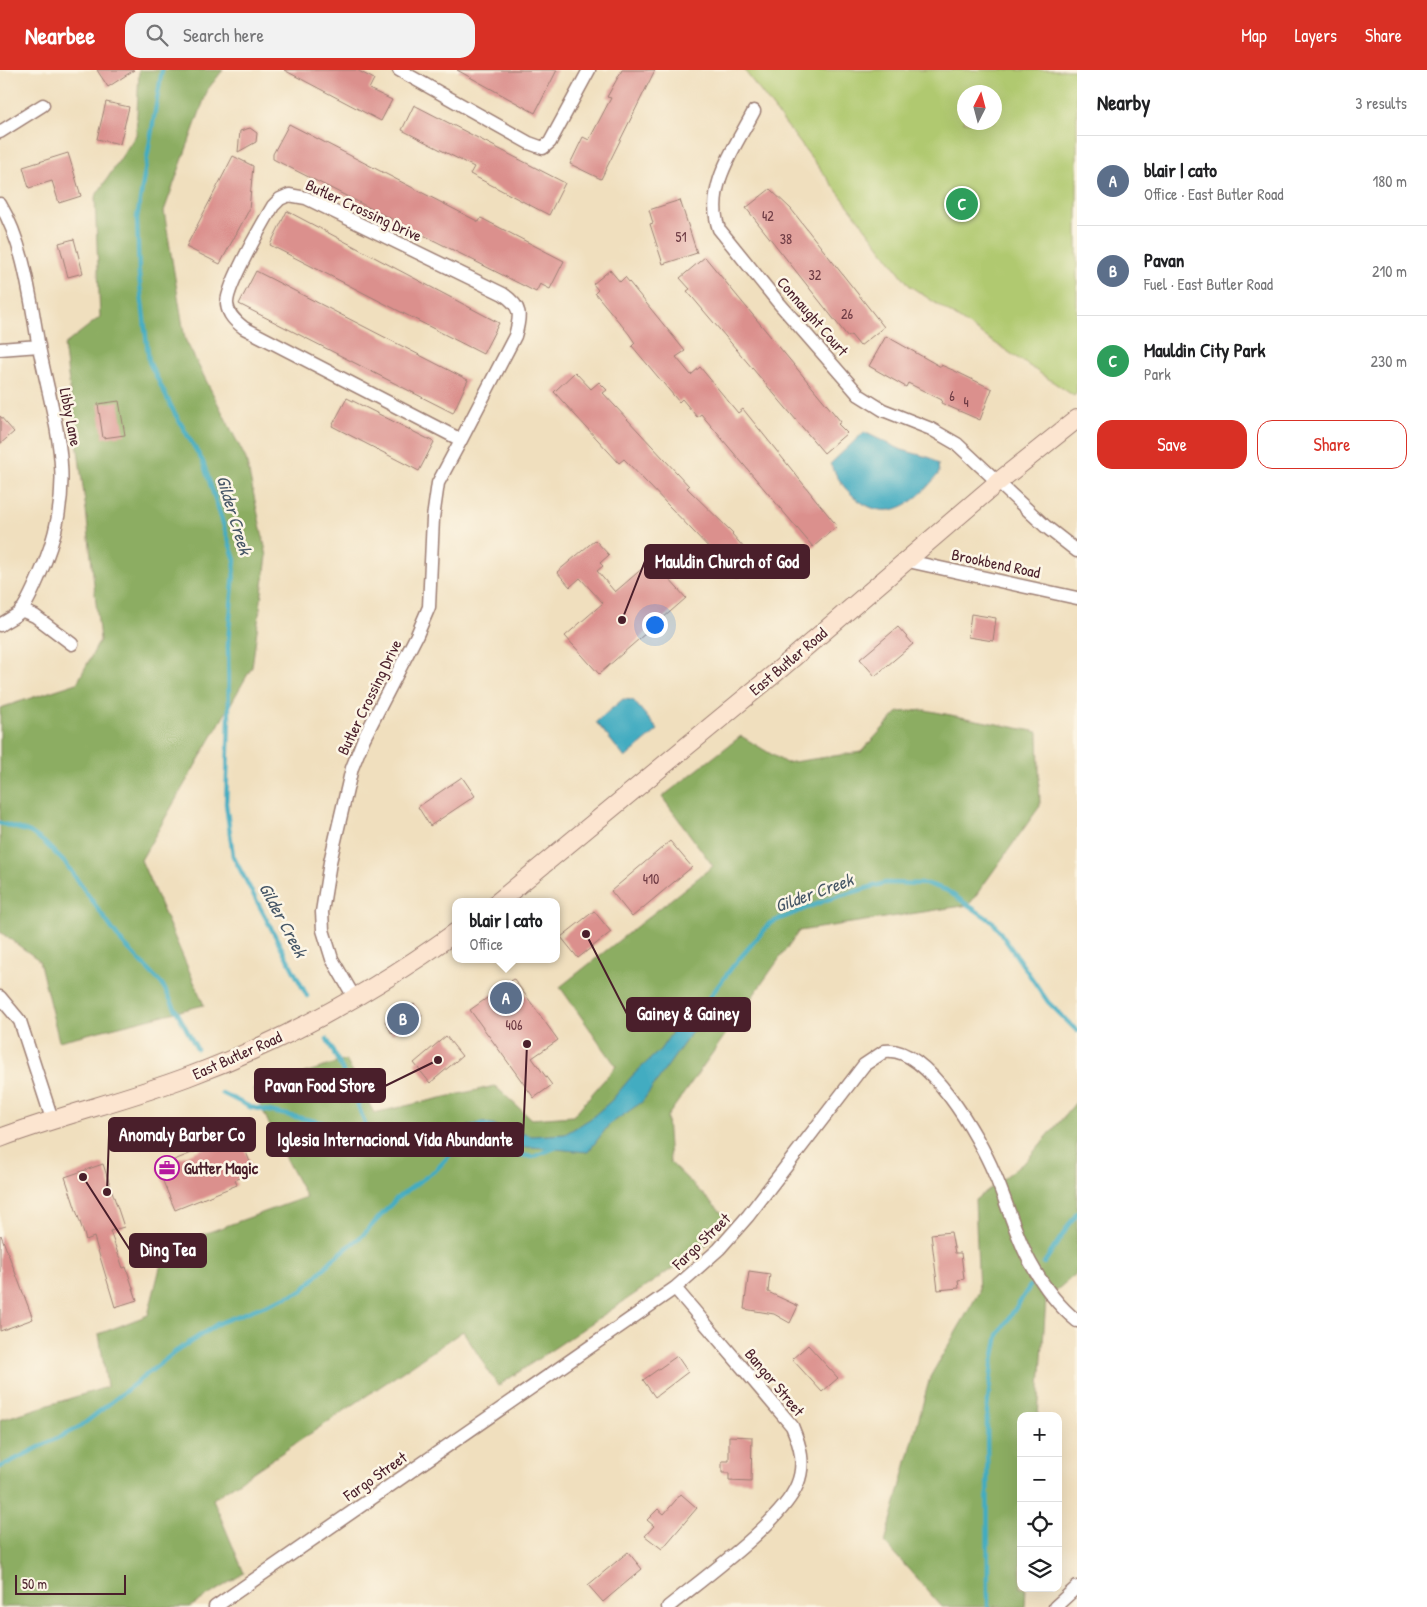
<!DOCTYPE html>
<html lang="en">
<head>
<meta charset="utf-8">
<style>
  body { margin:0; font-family:"Patrick Hand",sans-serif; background:#f2f2f2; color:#202124 }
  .controls { position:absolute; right:15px; bottom:15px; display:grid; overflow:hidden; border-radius:10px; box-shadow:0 5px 20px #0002 }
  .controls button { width:45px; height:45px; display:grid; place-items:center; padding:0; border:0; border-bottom:1px solid #e0e0e0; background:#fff; color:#202124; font:25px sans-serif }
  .compass { position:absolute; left:957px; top:15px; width:45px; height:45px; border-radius:50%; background:#fff; box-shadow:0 5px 20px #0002; rotate:6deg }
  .scale { position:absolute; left:15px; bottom:12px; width:111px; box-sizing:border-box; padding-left:5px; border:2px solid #4a1f2b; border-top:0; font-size:14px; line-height:18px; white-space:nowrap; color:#4a1f2b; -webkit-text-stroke:4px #fcf5e5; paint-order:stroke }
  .you { position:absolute; left:654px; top:554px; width:18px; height:18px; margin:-12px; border:4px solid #fff; border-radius:50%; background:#1a73e8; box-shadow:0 0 0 8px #1a73e833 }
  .badge { display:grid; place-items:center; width:32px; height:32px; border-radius:50%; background:#d93025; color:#fff; font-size:16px; font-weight:700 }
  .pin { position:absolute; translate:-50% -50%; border:2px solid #fff; box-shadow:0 1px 5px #0006 }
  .popup { position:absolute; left:452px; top:828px; width:108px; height:65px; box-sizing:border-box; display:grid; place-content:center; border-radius:10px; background:#fff; filter:drop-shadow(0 1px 4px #0005); font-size:16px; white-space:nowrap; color:#757577 }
  .popup b { font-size:19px; color:#202124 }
  .popup::after { content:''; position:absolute; left:50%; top:100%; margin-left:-10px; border:10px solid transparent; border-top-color:#fff }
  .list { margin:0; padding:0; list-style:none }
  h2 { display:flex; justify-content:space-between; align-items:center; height:65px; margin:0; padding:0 20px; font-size:21px }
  h2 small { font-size:16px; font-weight:400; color:#757577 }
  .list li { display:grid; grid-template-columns:32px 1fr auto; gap:15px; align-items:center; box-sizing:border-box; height:90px; padding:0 20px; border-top:1px solid #e0e0e0 }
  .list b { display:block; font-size:19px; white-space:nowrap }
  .list p { margin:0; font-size:16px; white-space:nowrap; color:#757577 }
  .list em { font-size:16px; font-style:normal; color:#757577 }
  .actions { display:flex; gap:10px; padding:15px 20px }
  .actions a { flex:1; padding:11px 0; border:1px solid #d93025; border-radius:15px; text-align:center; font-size:18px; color:#d93025 }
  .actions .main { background:#d93025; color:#fff }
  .icon { flex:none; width:28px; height:28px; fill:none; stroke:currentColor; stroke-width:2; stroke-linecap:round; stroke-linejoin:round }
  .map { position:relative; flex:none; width:1077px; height:1537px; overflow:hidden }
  header { display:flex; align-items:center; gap:30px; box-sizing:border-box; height:70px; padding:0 25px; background:#d93025; color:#fff }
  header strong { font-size:24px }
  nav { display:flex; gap:28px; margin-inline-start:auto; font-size:18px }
  .search { width:350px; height:45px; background:#f2f2f2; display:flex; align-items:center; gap:12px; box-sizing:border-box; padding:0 18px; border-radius:15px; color:#757577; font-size:19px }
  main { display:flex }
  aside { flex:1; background:#fff }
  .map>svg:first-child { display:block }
</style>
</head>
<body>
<header>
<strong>Nearbee</strong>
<div class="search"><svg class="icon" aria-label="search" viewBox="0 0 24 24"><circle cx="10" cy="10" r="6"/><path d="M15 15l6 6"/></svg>Search here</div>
<nav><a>Map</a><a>Layers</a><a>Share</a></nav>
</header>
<main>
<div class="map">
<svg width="1077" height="1537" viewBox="0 0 1077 1537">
  <rect width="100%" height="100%" fill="#fcf5e5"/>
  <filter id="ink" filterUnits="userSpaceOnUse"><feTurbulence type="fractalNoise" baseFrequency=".02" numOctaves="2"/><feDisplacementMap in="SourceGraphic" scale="10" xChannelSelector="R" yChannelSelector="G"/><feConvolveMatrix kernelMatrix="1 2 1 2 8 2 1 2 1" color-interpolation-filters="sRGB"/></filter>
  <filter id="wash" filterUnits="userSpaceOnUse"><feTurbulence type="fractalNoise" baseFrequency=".0096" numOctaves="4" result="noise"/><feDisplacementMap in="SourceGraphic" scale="20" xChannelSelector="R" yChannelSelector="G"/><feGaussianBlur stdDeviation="1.12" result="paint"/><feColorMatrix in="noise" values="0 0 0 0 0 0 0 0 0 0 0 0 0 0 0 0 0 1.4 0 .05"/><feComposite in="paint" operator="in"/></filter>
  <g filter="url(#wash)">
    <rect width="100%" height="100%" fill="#f0dfbe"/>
    <path fill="#b0c96f" stroke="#7d744d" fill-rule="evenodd" d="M744 0H1077V323L1074 326 910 216ZM964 22H994V52H964Z"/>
    <path fill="#8cad62" stroke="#6b6646" d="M139 0H223L208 19 164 141 185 269 246 389 267 486 252 597 141 790 204 935 59 971 39 890 0 862V638L77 613 100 570 86 440 64 275 100 247 95 127 136 65Z
      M925 640 1038 662 1040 736 969 835 799 861 667 1047 670 1092 726 1147 706 1176 498 1316 463 1261 213 1429 244 1503 190 1537H0V1350L107 1317 99 1264 148 1245 165 1178 306 1127 281 1080 253 1019 346 990 374 1043 495 1016 531 1049 573 1046 616 996 560 917 713 796 662 727 741 666 786 693 861 682 898 642Z
      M1077 1031V1203L1046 1229 1038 1346H1021V1518H1026L1025 1537H942L885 1473 930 1307 979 1222 975 1130 1026 1091Z"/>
    <path fill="#42acc1" stroke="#466676" d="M864 362 902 380 931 388 938 394 939 403C913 437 883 458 847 420 840 413 835 402 830 394Z
      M623 629 633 630 658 660 625 688 596 652Z
      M683 947 697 955 642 1032 609 1055 588 1082 532 1077 460 1082V1059L482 1052 532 1066 565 1064 590 1049 611 1031 632 1006 660 980Z"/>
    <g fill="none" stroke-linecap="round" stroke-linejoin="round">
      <path stroke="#42acc1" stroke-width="4.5" d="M162 0 137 148 139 206 149 292 174 342 203 392 235 490 228 572 229 650 226 734 233 786 307 926
        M0 753 30 762 44 772 66 794 120 870 162 914 197 979
        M689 955 733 896 770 853 829 829 885 813 928 814 946 820 993 852 1048 932 1077 961
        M327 969 351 1017 367 1059
        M222 1023 250 1037 324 1053 466 1075
        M486 1079 533 1087 557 1077
        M1044 1193 1077 1143
        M0 1397 81 1356 175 1282 219 1253 302 1221 332 1190 363 1165 397 1128 437 1099 460 1074
        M988 1537 987 1340 992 1295 998 1265 1030 1216"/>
    </g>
    <g id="blocks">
      <path fill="#db908d" d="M97 0H134L108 17Z
        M284 0H357L374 9 369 19 392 30 381 51Z
        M457 0H557L535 43Z
        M622 0H655L601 109 570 94 583 67 589 70 611 28 607 27Z
        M106 32 129 37 120 74 97 69Z
        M414 35 565 113 549 145 470 104 474 97 402 60Z
        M289 54 479 152 481 148 564 191 550 219 540 214 536 222 273 89V84Z
        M250 58 257 63 256 72 238 82 240 61Z
        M68 83 81 126 59 133 52 111 29 118 23 97Z
        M233 86 253 96 249 140 220 194 186 177Z
        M770 119 791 139 884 257 860 276 851 265 848 267 746 138Z
        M680 130 697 183 663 194 650 154 653 153 649 140Z
        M287 141 499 253 483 284 270 175Z
        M74 169 83 203 68 207 59 173Z
        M705 187 841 352 838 354 847 363 824 383 687 221 690 219 680 208Z
        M610 200 620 212 625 207 685 281 676 287 691 305 700 297 738 343 743 339 837 456 813 477 701 344 697 347 682 329 679 332 632 276 635 273 629 264 595 223 598 220 593 214Z
        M256 201 468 310 453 343 239 234Z
        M886 266 941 297V295L955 301 992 319 980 350 941 333 942 330 908 313 906 317 869 296Z
        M575 302 591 319 599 312 607 320 603 323 689 416 687 418 733 463 732 464 751 486 749 489 753 494 738 508 624 389 619 393 554 322Z
        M347 328 434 372 419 401 332 356Z
        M119 331 125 365 103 368 98 334Z
        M0 346 14 362 0 374Z
        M595 470 609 485 600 493 603 496 597 501 615 522 652 490 686 528 599 604 565 566 603 533 580 508 570 517 557 502Z
        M971 544 996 548 993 571 968 567Z
        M898 557 913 574 875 606 860 589Z
        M462 707 475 726 430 756 418 737Z
        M670 771 692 797 632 847 611 821Z
        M594 841 611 862 578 888 561 867Z
        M514 909 558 970 532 988 552 1015 534 1028 470 940Z
        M414 934 422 946 392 964 385 951Z
        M446 966 462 986 430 1013 414 993Z
        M240 1067 254 1102 235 1110 237 1115 175 1140 157 1097 219 1072 221 1075Z
        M103 1094 124 1157 110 1161 123 1198 126 1197 137 1230 115 1237 94 1167 86 1170 65 1107Z
        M951 1162 955 1183H961L964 1209 958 1210 959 1218 938 1220 931 1164Z
        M1 1165 33 1249 0 1261V1166Z
        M749 1201 770 1204 768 1222 798 1236 790 1253 774 1244 744 1239Z
        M808 1275 838 1308 822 1322 792 1289Z
        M677 1286 688 1302 655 1327 643 1310Z
        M729 1366 752 1367 751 1412 729 1411V1403H722V1391H729Z
        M681 1424 697 1438 662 1479 645 1466 654 1456 647 1450 658 1439 664 1444Z
        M628 1482 642 1499 603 1532 588 1515Z"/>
    </g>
  </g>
  <g filter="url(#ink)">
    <use href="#blocks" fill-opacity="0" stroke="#9d7f74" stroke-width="1"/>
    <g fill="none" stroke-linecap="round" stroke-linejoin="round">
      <defs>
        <path id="minor" d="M399 0 529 73 543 78 550 72 589 0
          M754 41C736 76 704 117 719 159L778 232 859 325 883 340 931 359 957 374 1045 456 1077 481
          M0 62 43 35
          M289 125 306 128 503 224C522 237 521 245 515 266L461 370 244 258C236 252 228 245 227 234 226 217 263 153 273 136L280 129Z
          M0 134C24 174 30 227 38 272 54 355 78 408 45 492 39 506 31 527 22 540 17 546 7 550 0 555
          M0 279 39 276
          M908 491 1077 528
          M21 540 35 546 72 574
          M0 927 20 951 52 1049
          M354 927 332 889 323 860 322 842 330 792 352 698 364 668 417 565 429 537 433 448 438 413 461 370
          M215 1537 675 1218 719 1179 748 1146 864 995 885 981C927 975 980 1069 994 1103 1007 1132 1015 1164 1030 1192 1042 1214 1057 1235 1077 1251
          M668 1537C701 1510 782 1452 797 1415 806 1394 800 1375 792 1356L675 1218
          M1055 1537 1077 1517"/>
        <path id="secondary" d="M498 832 773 605 998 412 1077 349
          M0 1068C61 1045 126 1030 187 1007 282 972 374 921 456 862"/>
      </defs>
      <use href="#minor" stroke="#9d7f74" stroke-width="15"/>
      <use href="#secondary" stroke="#9d7f74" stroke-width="20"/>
      <use href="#minor" stroke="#fff" stroke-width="12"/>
      <use href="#secondary" stroke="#fce5d0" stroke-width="18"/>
    </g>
  </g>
  <defs>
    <symbol id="office-ring" viewBox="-11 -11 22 22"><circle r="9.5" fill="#fcf5e5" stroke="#b5179e" stroke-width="1.5"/><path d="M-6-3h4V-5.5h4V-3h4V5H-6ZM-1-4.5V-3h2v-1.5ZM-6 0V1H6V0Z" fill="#b5179e"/></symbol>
  </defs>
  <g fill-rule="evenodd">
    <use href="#office-ring" x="153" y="1084" width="28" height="28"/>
  </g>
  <g text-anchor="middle" stroke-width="5" stroke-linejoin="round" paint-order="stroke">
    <g font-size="14" fill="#6e3b44">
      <text x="768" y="151">42</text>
      <text x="681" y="172">51</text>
      <text x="786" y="174">38</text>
      <text x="815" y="210">32</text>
      <text x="847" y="249">26</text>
      <text x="952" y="331">6</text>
      <text x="966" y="337">4</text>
      <text x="651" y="814">410</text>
      <text x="514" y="960">406</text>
    </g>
    <g font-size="16" fill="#4a1f2b" stroke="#fcf5e5">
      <text transform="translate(364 140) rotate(25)" y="6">Butler Crossing Drive</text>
      <text transform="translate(813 246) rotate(49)" y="6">Connaught Court</text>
      <text transform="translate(71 347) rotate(79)" y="6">Libby Lane</text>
      <text transform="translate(996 493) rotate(12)" y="6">Brookbend Road</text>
      <text transform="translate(788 591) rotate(-40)" y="6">East Butler Road</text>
      <text transform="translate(369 627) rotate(-64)" y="6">Butler Crossing Drive</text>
      <text transform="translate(237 985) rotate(-24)" y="6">East Butler Road</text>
      <text transform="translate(701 1171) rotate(-44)" y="6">Fargo Street</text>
      <text transform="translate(775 1312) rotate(50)" y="6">Bangor Street</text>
      <text transform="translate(375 1406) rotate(-35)" y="6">Fargo Street</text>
    </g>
    <g font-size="16" font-weight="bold" fill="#4a1f2b" stroke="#fcf5e5" text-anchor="start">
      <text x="184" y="1104">Gutter Magic</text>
    </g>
    <g font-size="18" font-style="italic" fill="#475767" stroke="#fcf5e5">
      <text transform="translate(234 445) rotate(73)" y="6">Gilder Creek</text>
      <text transform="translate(814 823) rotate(-20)" y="6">Gilder Creek</text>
      <text transform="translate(283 850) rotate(62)" y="6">Gilder Creek</text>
    </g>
  </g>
  <path fill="none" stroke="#4a1f2b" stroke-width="2" d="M622 550L645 491M586 864L627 944M438 990L385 1016M107 1122L109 1065M527 974L523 1070M83 1107L130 1180"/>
  <g fill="#4a1f2b" stroke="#fcf5e5" stroke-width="2">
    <circle cx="622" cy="550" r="5"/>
    <circle cx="586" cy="864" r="5"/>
    <circle cx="438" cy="990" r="5"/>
    <circle cx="107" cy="1122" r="5"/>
    <circle cx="527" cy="974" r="5"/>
    <circle cx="83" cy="1107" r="5"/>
  </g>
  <g fill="#4a1f2b" stroke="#4a1f2b" stroke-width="2">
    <rect x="645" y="475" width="164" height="33" rx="5"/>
    <rect x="627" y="928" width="123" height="33" rx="5"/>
    <rect x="255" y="999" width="130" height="33" rx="5"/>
    <rect x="109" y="1048" width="146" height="33" rx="5"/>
    <rect x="267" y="1053" width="256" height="33" rx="5"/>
    <rect x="130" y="1164" width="76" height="33" rx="5"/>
  </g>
  <g font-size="18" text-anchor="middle" font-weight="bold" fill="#fff">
    <text x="727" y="498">Mauldin Church of God</text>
    <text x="688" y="950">Gainey &amp; Gainey</text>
    <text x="320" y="1022">Pavan Food Store</text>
    <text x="182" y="1071">Anomaly Barber Co</text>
    <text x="395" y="1076">Iglesia Internacional Vida Abundante</text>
    <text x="168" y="1186">Ding Tea</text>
  </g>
</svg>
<div class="controls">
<button>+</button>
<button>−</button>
<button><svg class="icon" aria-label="locate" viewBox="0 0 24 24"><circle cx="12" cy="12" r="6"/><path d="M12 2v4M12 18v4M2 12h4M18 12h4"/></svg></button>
<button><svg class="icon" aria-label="layers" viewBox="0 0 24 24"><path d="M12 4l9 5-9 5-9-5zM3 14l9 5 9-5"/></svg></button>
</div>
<svg class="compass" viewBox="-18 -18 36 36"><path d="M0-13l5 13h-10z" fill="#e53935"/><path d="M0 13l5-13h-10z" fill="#757577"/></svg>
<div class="scale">50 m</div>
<div class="you"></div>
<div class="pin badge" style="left:506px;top:928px;background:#5c6f8a">A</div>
<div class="popup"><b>blair | cato</b>Office</div>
<div class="pin badge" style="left:403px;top:949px;background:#5c6f8a">B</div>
<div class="pin badge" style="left:962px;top:134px;background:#2e9e5b">C</div>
</div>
<aside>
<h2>Nearby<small>3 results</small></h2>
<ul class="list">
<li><span class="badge" style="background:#5c6f8a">A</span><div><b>blair | cato</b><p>Office · East Butler Road</p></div><em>180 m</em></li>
<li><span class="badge" style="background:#5c6f8a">B</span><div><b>Pavan</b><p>Fuel · East Butler Road</p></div><em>210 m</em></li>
<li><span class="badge" style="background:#2e9e5b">C</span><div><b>Mauldin City Park</b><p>Park</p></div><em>230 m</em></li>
</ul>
<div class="actions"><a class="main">Save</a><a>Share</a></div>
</aside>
</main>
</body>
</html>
